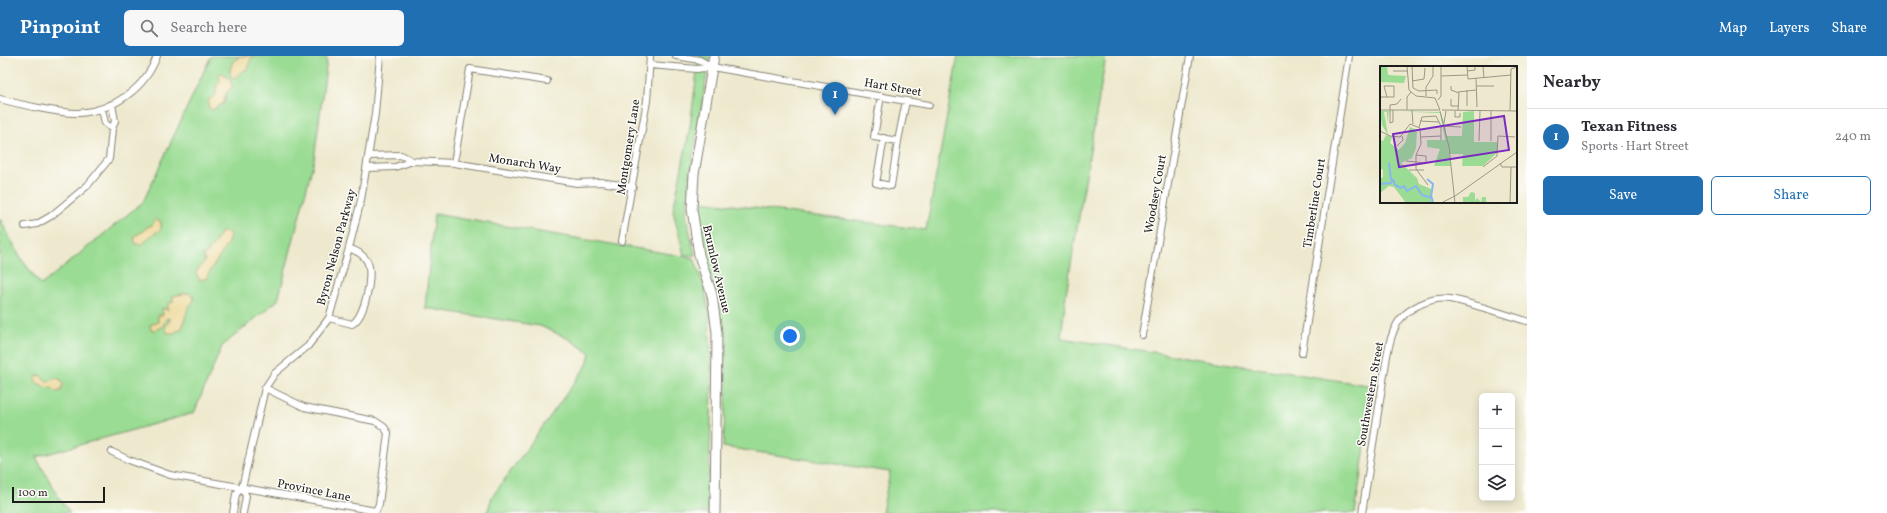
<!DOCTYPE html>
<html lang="en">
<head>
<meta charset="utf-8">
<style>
  body { margin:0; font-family:Vollkorn,serif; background:#f7f7f7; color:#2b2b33 }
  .controls { position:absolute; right:12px; bottom:12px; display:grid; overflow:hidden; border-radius:6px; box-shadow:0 2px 10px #0003 }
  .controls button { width:36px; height:36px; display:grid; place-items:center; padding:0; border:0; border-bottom:1px solid #e1e1e2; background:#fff; color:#2b2b33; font:20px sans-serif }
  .scale { position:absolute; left:12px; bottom:10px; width:93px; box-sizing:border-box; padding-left:4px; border:2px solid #1c1c1c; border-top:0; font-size:11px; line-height:14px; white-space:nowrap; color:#1c1c1c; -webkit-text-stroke:3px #fdfcf7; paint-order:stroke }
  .you { position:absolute; left:790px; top:280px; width:14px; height:14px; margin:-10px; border:3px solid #fff; border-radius:50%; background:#1a73e8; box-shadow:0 0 0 6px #1a73e833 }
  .badge { display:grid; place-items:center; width:26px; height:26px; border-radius:50%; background:#1f6fb2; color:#fff; font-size:13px; font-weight:700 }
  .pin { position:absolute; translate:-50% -33px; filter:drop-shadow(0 1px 2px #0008) }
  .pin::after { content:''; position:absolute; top:21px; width:14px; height:12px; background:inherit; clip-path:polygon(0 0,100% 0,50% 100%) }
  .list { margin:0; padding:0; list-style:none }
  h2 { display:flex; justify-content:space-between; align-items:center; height:52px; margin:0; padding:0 16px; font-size:17px }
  h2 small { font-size:13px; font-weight:400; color:#7c7c81 }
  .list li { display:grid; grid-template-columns:26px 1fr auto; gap:12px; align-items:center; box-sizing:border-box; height:56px; padding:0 16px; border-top:1px solid #e1e1e2 }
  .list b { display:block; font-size:15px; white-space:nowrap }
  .list p { margin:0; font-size:13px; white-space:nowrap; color:#7c7c81 }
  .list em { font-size:13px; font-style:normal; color:#7c7c81 }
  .actions { display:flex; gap:8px; padding:12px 16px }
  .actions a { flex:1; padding:9px 0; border:1px solid #1f6fb2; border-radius:6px; text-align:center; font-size:14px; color:#1f6fb2 }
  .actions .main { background:#1f6fb2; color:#fff }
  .icon { flex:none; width:22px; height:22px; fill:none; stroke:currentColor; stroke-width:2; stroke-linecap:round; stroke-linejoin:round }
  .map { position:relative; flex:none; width:1527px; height:457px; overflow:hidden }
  header { display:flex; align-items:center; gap:24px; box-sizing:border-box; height:56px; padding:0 20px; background:#1f6fb2; color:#fff }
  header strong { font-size:19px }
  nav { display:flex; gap:22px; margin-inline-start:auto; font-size:14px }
  .search { width:280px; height:36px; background:#f7f7f7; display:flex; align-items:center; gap:10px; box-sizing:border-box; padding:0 14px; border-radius:6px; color:#7c7c81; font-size:15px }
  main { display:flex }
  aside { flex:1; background:#fff }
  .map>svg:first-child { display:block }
</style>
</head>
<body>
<header>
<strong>Pinpoint</strong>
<div class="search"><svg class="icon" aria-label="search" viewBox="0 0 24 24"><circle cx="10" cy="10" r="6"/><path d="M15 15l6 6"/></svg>Search here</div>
<nav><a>Map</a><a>Layers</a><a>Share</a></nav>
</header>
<main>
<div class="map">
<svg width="1527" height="457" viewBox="0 0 1527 457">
  <rect width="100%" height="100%" fill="#fdfcf7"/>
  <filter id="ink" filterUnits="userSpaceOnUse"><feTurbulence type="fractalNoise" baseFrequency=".025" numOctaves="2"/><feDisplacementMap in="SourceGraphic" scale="8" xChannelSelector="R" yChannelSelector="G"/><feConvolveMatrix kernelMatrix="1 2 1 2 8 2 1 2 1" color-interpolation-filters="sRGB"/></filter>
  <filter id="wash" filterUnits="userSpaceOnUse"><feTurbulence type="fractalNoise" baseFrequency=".012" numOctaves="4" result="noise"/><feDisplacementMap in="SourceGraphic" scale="16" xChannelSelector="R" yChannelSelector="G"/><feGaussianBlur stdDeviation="0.9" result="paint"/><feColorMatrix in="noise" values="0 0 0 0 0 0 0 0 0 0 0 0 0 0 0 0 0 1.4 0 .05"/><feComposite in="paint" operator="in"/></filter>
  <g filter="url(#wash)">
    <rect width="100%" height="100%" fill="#eee9ce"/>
    <path fill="#9adc93" stroke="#5b7c58" d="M211 0H323L327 3 314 104 278 244 222 290 194 357 36 401 59 442 70 457H0V163L22 204 41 229 143 146Z
      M699 0H710L689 125 686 159 695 199H684L673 155 690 71Z
      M958 0H1106L1066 238 1061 282 1374 330 1355 457H882L890 416 723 391 727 327 717 242 699 184 697 154 701 145 926 174Z
      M434 158 694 202 704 230 709 255 712 331 708 457H487L492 441 587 309 590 297 567 282 540 270 425 252Z"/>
    <path fill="#eeda9e" stroke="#857b5d" d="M239 0H254L250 4 248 13 242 15 237 21 232 22C228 16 231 10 233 5L238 2Z
      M221 16 230 23 232 31 226 37 224 47 212 54 208 51 209 43 216 39V31L220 26 219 19Z
      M156 163 161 166V173L147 183 143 188H136L134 183 136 179 144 175 147 171 152 169Z
      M223 175 230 178C231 188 210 212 206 223L199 224 196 216 205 205 203 199 208 197 209 193C218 188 215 180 223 175Z
      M187 237 193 239 194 244 188 252 182 272 174 277H167L165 271 170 264 169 262 166 263 163 270 154 275 151 274 150 269 158 266V259H163L162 252 168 254V248L173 246V240Z
      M40 319 48 326 55 322 60 323 63 328 61 335 56 336 52 332 45 331 36 326 35 321Z"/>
  </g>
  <g filter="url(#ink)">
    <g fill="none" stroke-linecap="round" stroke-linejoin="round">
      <defs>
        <path id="street" d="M676 0 700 4 712 11 929 49
          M650 9 697 13 712 11
          M881 40 874 81 898 85 906 45
          M0 43C18 48 62 58 79 57 114 54 145 33 157 0
          M102 53 105 67 112 73
          M884 82 876 127 891 130 898 85
          M368 100 401 99 413 105
          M454 107 470 13 547 25
          M367 112 395 111 413 105 454 107 577 127 601 126 633 131
          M25 170 37 168 51 160 87 130 109 103 112 73 115 65 112 48
          M622 185 647 45 650 0
          M329 262 352 268C365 261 374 218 367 205 363 198 356 195 349 192
          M1142 279 1190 0
          M1302 297 1349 0
          M112 396 129 404 170 419 376 455 379 448 388 377 384 371 375 365 304 351 265 332
          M242 432 246 440 243 457
          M233 457 236 438 242 432 265 332 275 317 308 290 329 262 349 192 361 144 375 58 380 0
          M1362 457 1387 300C1389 289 1391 278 1397 268 1406 252 1432 240 1450 243 1476 248 1502 258 1527 265"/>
        <path id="secondary" d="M714 0 694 118 692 153 699 199 712 239 717 277 715 457"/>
      </defs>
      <use href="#street" stroke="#858275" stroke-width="8"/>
      <use href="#secondary" stroke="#858275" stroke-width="11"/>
      <use href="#street" stroke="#fff" stroke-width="6"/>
      <use href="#secondary" stroke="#fff" stroke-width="9"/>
    </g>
  </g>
  <g text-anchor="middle" stroke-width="3" stroke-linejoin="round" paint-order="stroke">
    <g font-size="12" fill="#1c1c1c" stroke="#fdfcf7">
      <text transform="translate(893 31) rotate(10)" y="4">Hart Street</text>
      <text transform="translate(628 91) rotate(-81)" y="4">Montgomery Lane</text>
      <text transform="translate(525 107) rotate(9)" y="4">Monarch Way</text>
      <text transform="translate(1155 138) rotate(-80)" y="4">Woodsey Court</text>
      <text transform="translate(1314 147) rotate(-81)" y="4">Timberline Court</text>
      <text transform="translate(336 191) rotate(-75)" y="4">Byron Nelson Parkway</text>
      <text transform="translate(717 213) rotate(77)" y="4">Brumlow Avenue</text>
      <text transform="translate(1370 338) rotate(-80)" y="4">Southwestern Street</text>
      <text transform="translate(314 434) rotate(11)" y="4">Province Lane</text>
    </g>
  </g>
  <g transform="translate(1380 10)">
    <rect width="137" height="137" fill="#eee9ce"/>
    <path d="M0 0H7L8 9 26 10 24 17 0 16ZM0 45 60 46 65 59 71 100H54L60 83 47 81V74H65L60 47 9 45 7 57V46H4L8 69 2 59ZM94 45V76H117V87L103 100H82L83 88H70L66 70H82L83 46ZM30 61 37 64 36 82 32 92 21 97 37 112 39 118 51 123 53 137H26L14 121 9 120 0 127V113L3 111V104L0 102V74L3 75 6 69 12 71 10 77 19 84 25 77ZM91 126 95 127V135L97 132 101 136 102 131H106V137H88L87 134V137H83V131H88Z" fill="#9adc93"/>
    <path fill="none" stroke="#87b7f2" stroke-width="2" d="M9 97 11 114M13 113 15 119 21 122 24 120 27 125 36 120 42 129 52 132 53 137M47 113 53 118 51 131M0 118 11 117 13 113"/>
    <path fill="none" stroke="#9a9787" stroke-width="1" d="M27 0 29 24 36 30 55 32 60 44M39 0H32L33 22 39 25 57 24V28M40 0H53V10L46 21V30M87 0 88 13 131 9M103 0 104 12M13 5H27M87 5 95 4V0M61 10 87 9M96 12 97 41M32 15 44 13 45 2M71 20V24L79 27 78 45M96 20H114M78 26 96 24M0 31H14V20H4L7 31M71 33V40H79M58 34 61 30V0M87 40V24M0 44H60M10 44V39L17 38 21 33M10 44V57M27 44V31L31 26M32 44 33 58M62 44 137 45M60 45 69 81 75 137M75 45V51H80V47M130 45 131 3 137 1M40 55 59 56M10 57 13 56V44M64 57 66 45M63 60 81 61M39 61 42 51 56 50 61 60V74M0 65 10 70 20 71 30 58 40 62 41 78 36 89V103L48 119M41 71 61 70M99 75 100 45M111 75V45M17 80 23 74 22 70M26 95 46 97V90L36 89M120 97 122 101H137M103 101 117 90 118 70 135 71M29 104H44M61 137 75 130 137 86M130 137 131 101"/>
    <path fill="#7b2cbf" fill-opacity="0.15" stroke="#7b2cbf" stroke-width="2" d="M124 50 129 84 19 101 13 68Z"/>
    <rect width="137" height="137" fill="none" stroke="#1c1c1c" stroke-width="2"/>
  </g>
</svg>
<div class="controls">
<button>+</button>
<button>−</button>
<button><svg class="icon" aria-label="layers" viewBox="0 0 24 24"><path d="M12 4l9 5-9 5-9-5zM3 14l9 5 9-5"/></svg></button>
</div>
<div class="scale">100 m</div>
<div class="you"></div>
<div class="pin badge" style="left:835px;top:59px">1</div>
</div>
<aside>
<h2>Nearby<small></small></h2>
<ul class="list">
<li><span class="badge">1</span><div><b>Texan Fitness</b><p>Sports · Hart Street</p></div><em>240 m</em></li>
</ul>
<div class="actions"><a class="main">Save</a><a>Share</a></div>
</aside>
</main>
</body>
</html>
